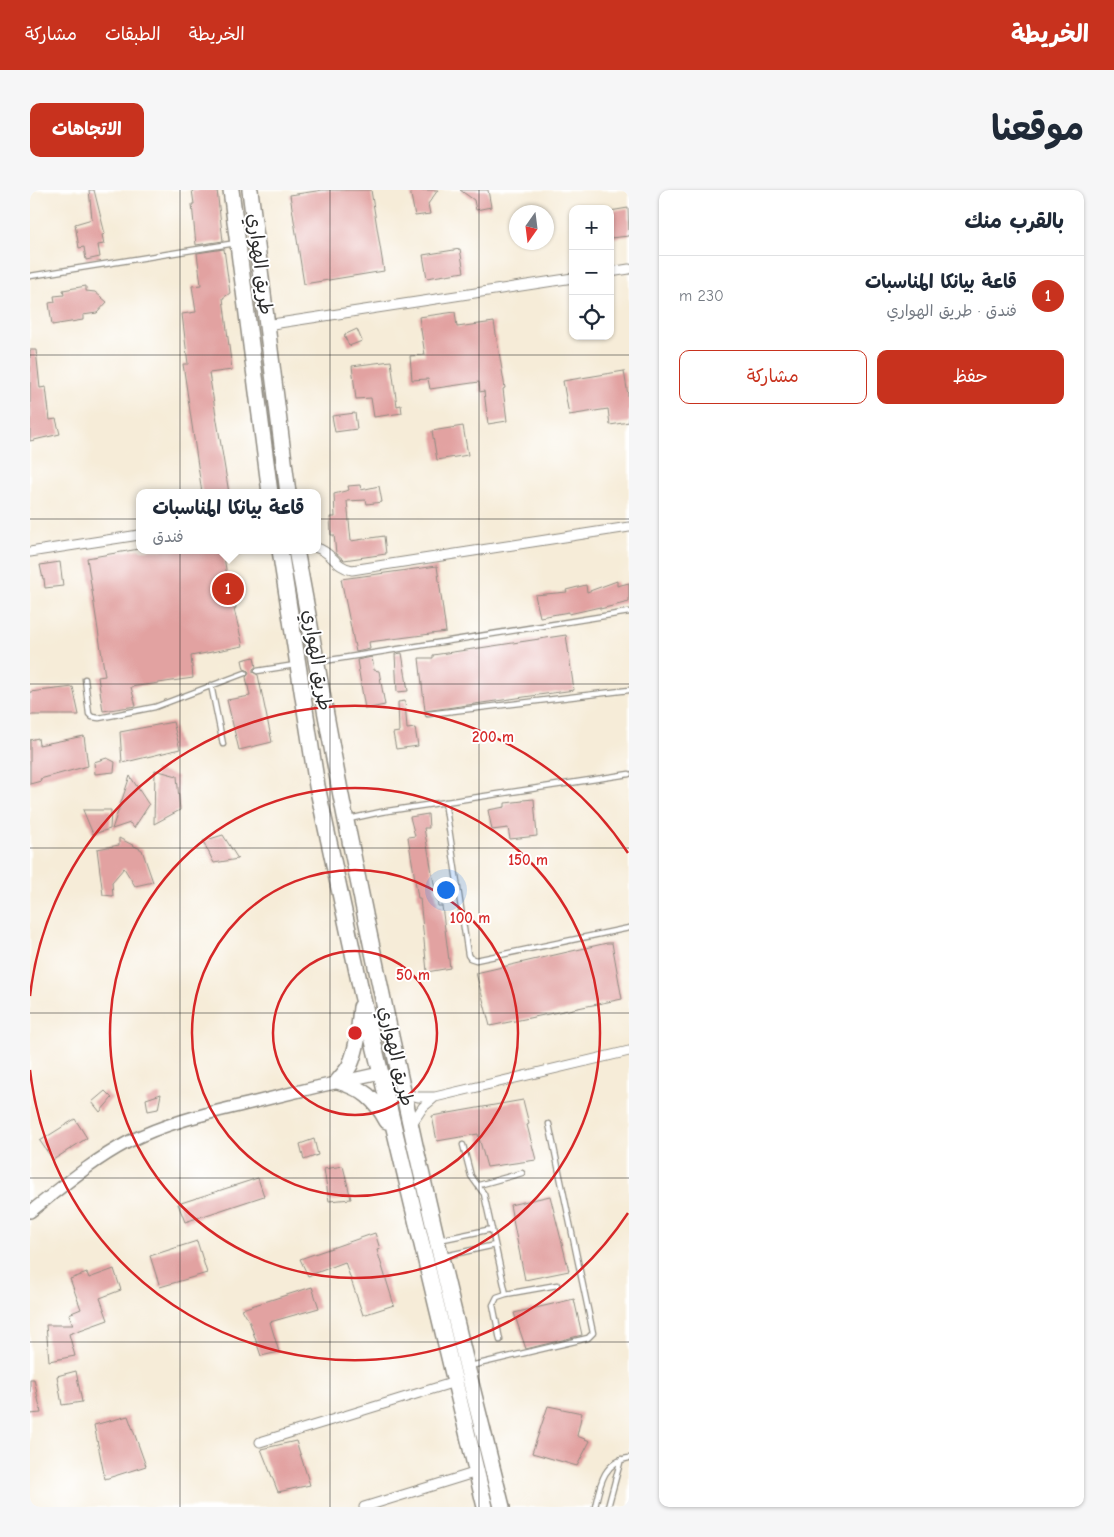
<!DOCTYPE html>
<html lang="ar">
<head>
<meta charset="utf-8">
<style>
  body { margin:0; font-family:"Comic Neue","Playpen Sans Arabic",sans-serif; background:#f6f6f7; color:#1f2937; direction:rtl }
  .controls { position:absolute; right:15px; top:15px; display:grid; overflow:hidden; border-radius:10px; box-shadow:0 1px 4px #0004 }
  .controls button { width:45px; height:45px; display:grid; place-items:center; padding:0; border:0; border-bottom:1px solid #e0e1e3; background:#fff; color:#1f2937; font:25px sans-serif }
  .compass { position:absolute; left:479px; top:15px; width:45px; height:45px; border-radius:50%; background:#fff; box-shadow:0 1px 4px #0004; rotate:194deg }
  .you { position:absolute; left:415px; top:699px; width:18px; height:18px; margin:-12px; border:4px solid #fff; border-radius:50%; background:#1a73e8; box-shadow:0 0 0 8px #1a73e833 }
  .badge { display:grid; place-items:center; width:32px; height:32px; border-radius:50%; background:#c8321e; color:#fff; font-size:16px; font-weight:700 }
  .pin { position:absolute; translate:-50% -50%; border:2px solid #fff; box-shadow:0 1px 5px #0006 }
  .popup { position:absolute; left:106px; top:299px; width:185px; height:65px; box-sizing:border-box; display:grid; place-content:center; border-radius:10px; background:#fff; filter:drop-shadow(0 1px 4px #0005); font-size:16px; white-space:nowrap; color:#747a83 }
  .popup b { font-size:19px; color:#1f2937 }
  .popup::after { content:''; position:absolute; left:50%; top:100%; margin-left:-10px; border:10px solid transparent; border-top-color:#fff }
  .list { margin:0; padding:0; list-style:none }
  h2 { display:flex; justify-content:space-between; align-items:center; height:65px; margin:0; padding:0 20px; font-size:21px }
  h2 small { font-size:16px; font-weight:400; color:#747a83 }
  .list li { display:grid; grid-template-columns:32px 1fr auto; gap:15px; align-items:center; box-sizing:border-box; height:80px; padding:0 20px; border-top:1px solid #e0e1e3 }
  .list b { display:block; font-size:19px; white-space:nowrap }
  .list p { margin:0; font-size:16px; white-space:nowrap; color:#747a83 }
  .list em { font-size:16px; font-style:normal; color:#747a83 }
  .actions { display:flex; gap:10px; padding:15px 20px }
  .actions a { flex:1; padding:11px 0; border:1px solid #c8321e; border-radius:10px; text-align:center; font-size:18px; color:#c8321e }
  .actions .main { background:#c8321e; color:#fff }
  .icon { flex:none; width:28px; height:28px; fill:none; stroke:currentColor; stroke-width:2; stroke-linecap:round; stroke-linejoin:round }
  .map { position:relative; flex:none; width:599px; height:1317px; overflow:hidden; direction:ltr; border-radius:10px }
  header { display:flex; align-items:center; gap:30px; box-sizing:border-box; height:70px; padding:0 25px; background:#c8321e; color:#fff }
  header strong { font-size:24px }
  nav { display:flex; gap:28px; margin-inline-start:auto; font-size:18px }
  .intro { display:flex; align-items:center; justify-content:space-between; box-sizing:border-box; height:120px; padding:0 30px }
  h1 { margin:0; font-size:35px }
  .button { padding:12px 22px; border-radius:10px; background:#c8321e; color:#fff; font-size:18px; font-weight:700 }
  main { display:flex; gap:30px; padding:0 30px }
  aside { flex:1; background:#fff; border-radius:10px; box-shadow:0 1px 4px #0004 }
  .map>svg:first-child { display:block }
</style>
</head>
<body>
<header>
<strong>الخريطة</strong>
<nav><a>الخريطة</a><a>الطبقات</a><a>مشاركة</a></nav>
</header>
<div class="intro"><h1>موقعنا</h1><a class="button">الاتجاهات</a></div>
<main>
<aside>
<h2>بالقرب منك<small></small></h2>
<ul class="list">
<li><span class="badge">1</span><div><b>قاعة بيانكا المناسبات</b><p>فندق · طريق الهواري</p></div><em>230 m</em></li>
</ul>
<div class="actions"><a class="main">حفظ</a><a>مشاركة</a></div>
</aside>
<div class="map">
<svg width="599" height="1317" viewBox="0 0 599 1317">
  <rect width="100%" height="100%" fill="#fff"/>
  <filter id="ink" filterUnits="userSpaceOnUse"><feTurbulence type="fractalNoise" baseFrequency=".02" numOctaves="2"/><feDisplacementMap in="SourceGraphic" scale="10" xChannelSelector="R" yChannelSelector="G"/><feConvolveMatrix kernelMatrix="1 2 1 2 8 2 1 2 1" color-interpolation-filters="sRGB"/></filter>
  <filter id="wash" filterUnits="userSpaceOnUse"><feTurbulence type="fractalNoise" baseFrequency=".0096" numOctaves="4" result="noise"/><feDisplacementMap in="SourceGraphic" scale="20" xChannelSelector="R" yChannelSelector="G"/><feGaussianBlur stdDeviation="1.12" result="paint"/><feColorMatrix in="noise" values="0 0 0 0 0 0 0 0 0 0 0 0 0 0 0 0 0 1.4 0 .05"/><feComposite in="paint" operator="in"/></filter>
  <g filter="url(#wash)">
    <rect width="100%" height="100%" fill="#f6ecd8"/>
    <g id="blocks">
      <path fill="#e2a2a1" d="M59 0H64L75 44 72 45 74 54 68 55 70 67 56 70 54 57 49 58 45 34 62 29Z
        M162 0H187L193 51 166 55 162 14H164Z
        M293 0H341L354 81 274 94 260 5Z
        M380 0H408L398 14 400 24 385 26Z
        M430 0H458L461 17 446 20 444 10Z
        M598 18 599 46 580 48V21Z
        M194 59 200 103 193 108 202 180 179 183 199 303H172L153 174H158L152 124 166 122 162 96 171 95 167 63Z
        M430 59 434 82 397 88 393 65Z
        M56 96V101L65 102 77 112 67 123 53 125V130L22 135 19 113 25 112 24 106 34 105 33 100Z
        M425 122 427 137 464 132 475 198 473 199 477 231 458 234 454 201 450 202 449 192 400 199 398 189 382 190 380 166 395 165 389 127Z
        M327 139 332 151 319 156 314 145Z
        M0 160H6L10 198 16 197 20 230 26 229 30 244 0 251Z
        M361 171 367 216 371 215 372 223 344 227 341 208 326 209 322 176Z
        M594 181 599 211V232L580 235 578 219 539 225 533 191Z
        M325 223 327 239 305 242 302 226Z
        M433 236 438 265 407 270 402 241Z
        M330 295 331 300 349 296 352 312 337 314 336 310 317 311 321 351 354 346 356 364 314 370 306 363 304 345H301L300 327H305L304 304 319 300 318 296Z
        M109 359V360H193L197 386H199L206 418 204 419 213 456 161 466 163 488 101 497 106 516 73 521 68 487 75 486 57 368Z
        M30 372 33 396 15 398 14 389H13L10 375Z
        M407 376 416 442 339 452 340 459 326 462 311 389Z
        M587 391V396L599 393V412L570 419V417L539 424V422L510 427 505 405 537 402 536 400 556 395 557 402Z
        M536 445 544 500 395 521 389 468H403V465Z
        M372 463 378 501 367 502 365 464Z
        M224 467 226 477 223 479V482L228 485 242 552 209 560 197 510 220 506 216 487 218 485 219 482 217 480 214 479 212 470Z
        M342 467 344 480 349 481 355 515 335 519 327 470Z
        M43 497 49 525H0V502Z
        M375 511 377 539 385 538 388 556 366 559 363 543 369 542 368 512Z
        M143 532 150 559 92 573 90 542Z
        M54 546 58 576 10 589 11 591 0 594V550L8 548 9 555Z
        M77 568 85 572 84 582 65 584 64 572Z
        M125 580 147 586 150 620 124 634Z
        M100 586 119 615 104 638 100 633 82 639Z
        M504 609 507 646 480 649 478 638 462 640 458 620 475 617V613L493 611V610Z
        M53 620H81L80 639 63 644Z
        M398 624 399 638H394L408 716H412L420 778 397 782 390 708H388L378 647 385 646 380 627Z
        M193 645 208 669 184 673 173 651Z
        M89 648 112 660 123 692 105 696 94 678 82 692 83 706 73 705 67 659 89 655Z
        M577 753H582L592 809 460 836 446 783Z
        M75 901 82 908 70 922 62 912Z
        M131 904 128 919 118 921 116 909Z
        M493 910 499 934 497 935 506 970 457 977 448 944 407 951 402 926Z
        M45 929 57 948 23 970 10 951Z
        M284 949 288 965 274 970 270 954Z
        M313 976 321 1009 299 1011 294 979Z
        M228 988 234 1006 155 1032 148 1014Z
        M520 1006 539 1081 495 1090 480 1015Z
        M345 1043 350 1059 347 1060 364 1115 333 1125 315 1072 278 1086 270 1069Z
        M167 1051 177 1083 130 1097 120 1066Z
        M84 1079 91 1100 70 1108 78 1130 39 1144 45 1166 19 1171 16 1135H43L39 1124 51 1119 40 1089 57 1083 59 1088Z
        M282 1097 289 1118 240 1132 249 1162 231 1166 220 1133 212 1119Z
        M544 1109 552 1145 496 1159 484 1123Z
        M46 1181 52 1212 32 1215 27 1186Z
        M0 1189H4L11 1223 0 1224Z
        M518 1216 552 1223 547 1246 560 1251 547 1276 502 1263Z
        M98 1226 116 1276 75 1289 64 1235Z
        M266 1251 280 1295 248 1302 231 1259Z"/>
    </g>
  </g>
  <g filter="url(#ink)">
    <use href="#blocks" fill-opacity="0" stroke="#908c82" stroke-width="1"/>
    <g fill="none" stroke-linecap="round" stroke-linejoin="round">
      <defs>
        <path id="service" d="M0 86 206 53
          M288 472 599 422
          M227 481 265 475
          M55 489 59 524 62 527 69 528 125 517 215 483
          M181 495 193 554
          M398 524 599 500
          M415 612 438 765 440 768 446 770 599 738
          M319 629 351 622 599 584
          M433 955 441 986 454 1004 476 1104
          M449 995 492 983
          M409 1050 462 1039
          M415 1066 465 1055
          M470 1150 463 1115 467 1107 476 1104 527 1095
          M440 1176 558 1148 563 1143 519 934
          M565 1317C570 1295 573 1272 599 1268
          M578 1317 591 1269"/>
        <path id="minor" d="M580 82 599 79
          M236 135 543 88
          M287 358C302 362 305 377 322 380L599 337
          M0 362 109 345
          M373 903 388 907H405L599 861
          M381 935 393 917 405 907
          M230 1252 425 1192
          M334 1317 447 1282"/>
        <path id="tertiary" d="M0 1022C32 997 62 971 98 952 137 932 179 923 221 913 264 902 307 892 350 883"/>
        <path id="trunk" d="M201 0 240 303
          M220 0 258 303
          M250 360 287 596 332 805 455 1317
          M266 360C283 450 298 541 316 631 362 861 414 1090 472 1317
          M331 817C329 836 328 857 320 875 317 881 312 886 308 891 333 899 345 908 357 931"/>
      </defs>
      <use href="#service" stroke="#908c82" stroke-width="7"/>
      <use href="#minor" stroke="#908c82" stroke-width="11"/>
      <use href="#tertiary" stroke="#908c82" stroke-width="14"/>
      <use href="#trunk" stroke="#908c82" stroke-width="18"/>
      <use href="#service" stroke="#fff" stroke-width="4.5"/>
      <use href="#minor" stroke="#fff" stroke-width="9"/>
      <use href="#tertiary" stroke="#fff" stroke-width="11"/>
      <use href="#trunk" stroke="#fff" stroke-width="15"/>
    </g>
  </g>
  <path fill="none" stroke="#2b2b2b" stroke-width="1" stroke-opacity="0.55" d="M150 0V1317M300 0V1317M449 0V1317M0 165H599M0 329H599M0 494H599M0 658H599M0 823H599M0 988H599M0 1152H599"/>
  <g fill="none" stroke="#d62828" stroke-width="2.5">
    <circle cx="325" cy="843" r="82"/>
    <circle cx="325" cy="843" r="163"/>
    <circle cx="325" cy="843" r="245"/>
    <path d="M598 1023A327 327 0 0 1 0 880M0 806A327 327 0 0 1 598 663"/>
  </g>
  <g text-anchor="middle" stroke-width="4" stroke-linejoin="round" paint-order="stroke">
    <g font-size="19" fill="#2b2b2b" stroke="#fff">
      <text transform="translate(231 74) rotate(83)" y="7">طريق الهواري</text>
      <text transform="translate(288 470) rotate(81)" y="7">طريق الهواري</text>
      <text transform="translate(367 866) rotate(77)" y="7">طريق الهواري</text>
    </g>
  </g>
  <circle cx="325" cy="843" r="8" fill="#d62828" stroke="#fff" stroke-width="2.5"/>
  <g font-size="15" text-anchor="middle" font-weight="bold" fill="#d62828" stroke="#fff" stroke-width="4" stroke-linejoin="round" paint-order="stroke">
    <text x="463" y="552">200 m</text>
    <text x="498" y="675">150 m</text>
    <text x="440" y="733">100 m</text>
    <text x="383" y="790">50 m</text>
  </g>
</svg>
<div class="controls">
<button>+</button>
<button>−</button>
<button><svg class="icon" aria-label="locate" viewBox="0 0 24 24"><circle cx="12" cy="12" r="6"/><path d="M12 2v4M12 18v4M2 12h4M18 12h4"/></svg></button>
</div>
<svg class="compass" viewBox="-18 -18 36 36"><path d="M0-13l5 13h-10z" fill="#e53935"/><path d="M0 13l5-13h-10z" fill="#747a83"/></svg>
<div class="you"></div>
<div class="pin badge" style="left:198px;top:399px">1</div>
<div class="popup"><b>قاعة بيانكا المناسبات</b>فندق</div>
</div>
</main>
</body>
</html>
